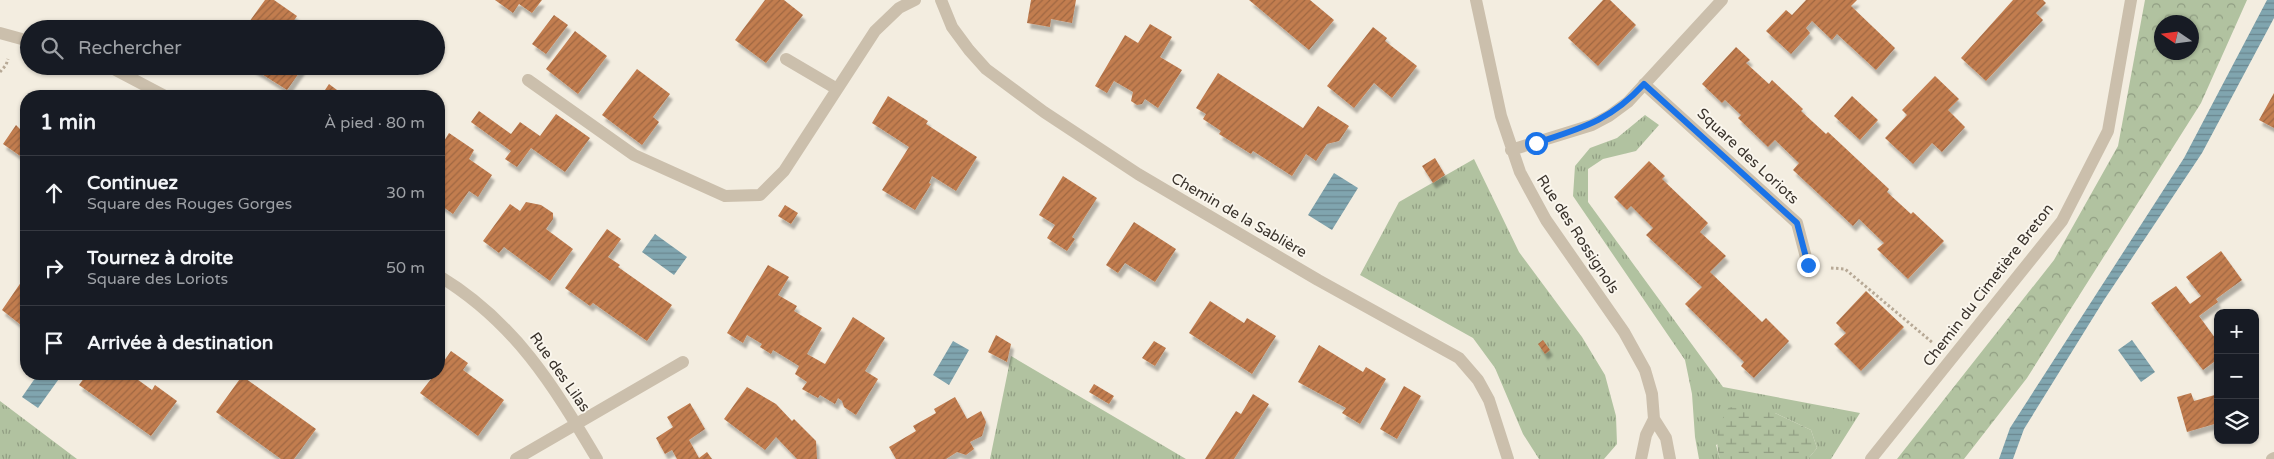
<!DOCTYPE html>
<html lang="fr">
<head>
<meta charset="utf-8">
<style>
  body { margin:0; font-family:"Varela Round",sans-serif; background:#20242c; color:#f1f3f6 }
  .controls { position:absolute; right:15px; bottom:15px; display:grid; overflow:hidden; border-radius:10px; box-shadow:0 1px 4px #0004 }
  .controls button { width:45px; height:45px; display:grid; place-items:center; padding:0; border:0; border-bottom:1px solid #363941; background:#171b24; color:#f1f3f6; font:25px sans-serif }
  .compass { position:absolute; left:2154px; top:15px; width:45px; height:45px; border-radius:50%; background:#171b24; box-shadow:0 1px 4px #0004; rotate:283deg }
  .stop { position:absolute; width:15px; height:15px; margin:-11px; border:4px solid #1a73e8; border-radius:50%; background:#fff }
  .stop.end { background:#1a73e8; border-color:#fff; box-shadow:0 1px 5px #0008 }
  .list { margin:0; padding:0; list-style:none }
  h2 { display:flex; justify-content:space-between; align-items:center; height:65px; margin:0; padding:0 20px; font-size:21px }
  h2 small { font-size:16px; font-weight:400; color:#9ea1a6 }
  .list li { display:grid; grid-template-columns:32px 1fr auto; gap:15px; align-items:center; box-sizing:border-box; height:75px; padding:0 20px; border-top:1px solid #363941 }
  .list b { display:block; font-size:19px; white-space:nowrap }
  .list p { margin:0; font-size:16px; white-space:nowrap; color:#9ea1a6 }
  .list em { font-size:16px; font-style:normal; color:#9ea1a6 }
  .icon { flex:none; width:28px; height:28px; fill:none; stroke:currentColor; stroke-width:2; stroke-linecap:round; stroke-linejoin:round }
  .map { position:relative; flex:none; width:2274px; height:459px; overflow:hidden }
  .search { position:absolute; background:#171b24; box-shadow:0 1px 4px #0004; left:20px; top:20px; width:425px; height:55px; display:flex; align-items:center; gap:12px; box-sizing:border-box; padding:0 18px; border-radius:28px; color:#9ea1a6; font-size:19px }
  .panel { position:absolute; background:#171b24; box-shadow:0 1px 4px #0004; left:20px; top:90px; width:425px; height:290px; border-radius:20px }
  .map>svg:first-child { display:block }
</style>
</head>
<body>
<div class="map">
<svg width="2274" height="459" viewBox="0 0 2274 459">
  <defs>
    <pattern id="grass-tufts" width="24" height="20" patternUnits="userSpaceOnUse" patternTransform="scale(1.25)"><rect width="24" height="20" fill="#b1c2a0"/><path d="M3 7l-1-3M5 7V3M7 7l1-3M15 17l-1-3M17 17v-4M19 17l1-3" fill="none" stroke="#919e83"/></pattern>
    <pattern id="forest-crowns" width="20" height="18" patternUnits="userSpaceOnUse" patternTransform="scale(1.25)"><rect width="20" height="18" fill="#b1c2a0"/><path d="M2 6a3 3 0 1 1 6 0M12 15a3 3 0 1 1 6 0" fill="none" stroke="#919e83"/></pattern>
    <pattern id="wetland-marsh" width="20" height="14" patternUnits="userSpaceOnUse" patternTransform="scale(1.25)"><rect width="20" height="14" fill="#b1c2a0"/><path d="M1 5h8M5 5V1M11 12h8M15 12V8" fill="none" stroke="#919e83"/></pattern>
    <pattern id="water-rules" width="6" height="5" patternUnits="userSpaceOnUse" patternTransform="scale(1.25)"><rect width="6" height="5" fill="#80a5af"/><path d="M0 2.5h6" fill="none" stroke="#6a878f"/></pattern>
    <pattern id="building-hatch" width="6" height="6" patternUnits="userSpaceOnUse" patternTransform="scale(1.25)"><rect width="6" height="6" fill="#c27d4f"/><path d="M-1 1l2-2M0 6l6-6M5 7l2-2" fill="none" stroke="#9f6742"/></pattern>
    <filter id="shadow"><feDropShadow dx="3" dy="5.5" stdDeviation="1" flood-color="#0004"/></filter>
  </defs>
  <rect width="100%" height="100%" fill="#f3ede0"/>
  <path fill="url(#grass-tufts)" d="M1645 115 1659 125 1636 151 1603 159 1588 169V202L1723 387 1860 413 1831 459H1808L1817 448 1811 430 1775 413 1716 445 1720 459H1699L1695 437 1692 394 1685 360 1573 196 1575 166 1590 148 1617 138Z
    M1474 159 1519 252 1582 337 1605 375 1616 416 1617 444 1604 459H1539L1523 434 1495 368 1473 338 1360 275 1399 202Z
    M1011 356 1186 459H990Z
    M0 401 77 459H0Z"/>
  <path fill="url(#forest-crowns)" fill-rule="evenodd" d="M2145 0H2247L2201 103 2027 378 1964 459H1897L2054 260 2118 146ZM2162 22H2192V52H2162Z"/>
  <path fill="url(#wetland-marsh)" d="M1729 407 1775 413 1811 430 1817 448 1808 459H1720C1714 439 1718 424 1729 407Z"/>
  <path fill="url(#water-rules)" d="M2267 0H2274V18L2202 153 2104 300 2024 429 2013 459H1999L2010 428 2184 158Z
    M1334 173 1358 188 1332 230 1308 215Z
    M655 234 687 257 674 275 642 252Z
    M2132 340 2155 372 2141 382 2118 350Z
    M953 341 969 350 949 385 933 375Z
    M38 374 61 376 38 408 22 397Z"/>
  <path fill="url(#building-hatch)" filter="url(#shadow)" d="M265 0H274L297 16 288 29H244Z
    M495 0H542L532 13 519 4 513 13Z
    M765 0H784L803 15 766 63 735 40Z
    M1031 0H1076L1072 23 1051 19 1050 27 1027 23Z
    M1249 0H1310L1334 20 1309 50Z
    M1603 0H1610L1636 25 1598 66 1568 38Z
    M1806 0H1857L1851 6 1895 48 1876 70 1837 34 1832 40 1812 21 1806 28 1810 33 1791 54 1766 31 1786 10 1792 15Z
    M2013 0H2043L2046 3 2036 13 2043 20 1986 81 1961 58Z
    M554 15 568 25 546 54 532 44Z
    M1150 24 1172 37 1160 57 1182 70 1158 108 1145 99 1142 104 1137 105 1131 101 1133 92 1114 81 1107 93 1095 86 1125 35 1138 43Z
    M1373 27 1387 38 1385 41 1417 66 1392 98 1374 83 1354 108 1327 86Z
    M575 31 607 56 578 94 546 69Z
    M1736 47 1750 60 1746 63 1769 84 1772 80 1803 109 1801 111 1826 134 1828 132 1889 189 1887 192 1911 214 1913 212 1944 241 1908 279 1877 249 1884 243 1859 219 1853 226 1793 170 1799 163 1775 140 1768 147 1738 118 1741 115 1725 100 1722 103 1702 84Z
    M249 66H304L287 90Z
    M637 69 670 94 653 117 659 122 642 145 602 115Z
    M1218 73 1303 128 1318 106 1349 126 1339 141 1327 144 1316 161 1306 154 1292 176 1253 151 1251 154 1219 134 1221 131 1203 119 1206 114 1196 108Z
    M1935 76 1959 99 1948 110 1965 127 1942 152 1932 143 1913 164 1885 138 1907 115 1902 110Z
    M329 84 345 96H321Z
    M2274 93V128L2259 120Z
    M888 96 928 121 926 124 977 157 956 191 932 176 929 183 931 184 915 210 882 190 909 147 872 123Z
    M1852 96 1878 120 1860 140 1834 116Z
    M479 111 511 134 520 122 540 136 556 114 590 138 565 172 531 148 517 167 505 159 511 151 471 122Z
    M16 125 22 131 26 125V160L3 144Z
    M449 133 474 150 469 159 492 175 478 197 469 191 453 214 439 204V145L441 146Z
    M1435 158 1445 175 1433 183 1422 166Z
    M1649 161 1665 176 1662 179 1708 223 1700 232 1726 256 1710 272 1762 322 1766 318 1789 341 1754 378 1741 366 1744 362 1685 304 1702 287 1646 235 1653 228 1631 206 1627 210 1614 197Z
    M1063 176 1097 198 1072 237 1075 239 1067 251 1047 238 1055 225 1039 215Z
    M526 202 541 205 553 213V219L546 229 573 249 550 281 504 247 499 253 483 241 510 204 520 211Z
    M785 205 798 213 791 224 778 216Z
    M1134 222 1176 249 1155 282 1125 263 1118 273 1106 265Z
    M607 229 621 239 608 257 620 265 618 267 672 305 647 341 593 303 590 306 565 288Z
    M2221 251 2242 280 2216 299 2218 302 2199 316 2218 342V359L2203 370 2151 303 2176 286 2190 304 2201 296 2186 277Z
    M768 265 789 277 778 295 797 306 794 311 822 328 807 354 825 364 853 317 885 338 865 371 878 379 856 415 844 407 842 401 838 398 835 404 820 395 818 398 802 389 807 382 795 374 799 366 773 350 771 354 760 347 762 344 747 335 743 343 727 333Z
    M26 275V329L2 310Z
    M1866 291 1904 327 1861 371 1834 344 1846 333 1836 323Z
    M1210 301 1244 323 1247 318 1276 336 1252 374 1189 333Z
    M996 335 1011 344 1007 362 988 352Z
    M1543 340 1550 350 1545 354 1538 344Z
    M1154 341 1166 348 1155 366 1142 358Z
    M1319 345 1363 372 1366 367 1386 379 1360 424 1342 413 1346 408 1298 382Z
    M451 351 468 363 463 370 504 400 478 436 420 393 435 374H439V368Z
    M87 374H130L152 390 155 385 177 401 151 436 79 385Z
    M242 376 316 429 294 459H281L216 412Z
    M1094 384 1114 396 1109 404 1089 392Z
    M1404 386 1421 396 1397 439 1380 429Z
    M747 387 776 404 792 421 794 419 816 441 817 459H797L776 437 765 450 724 419Z
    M2191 393 2194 401 2218 394V423L2187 432 2177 397Z
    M1253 394 1269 404 1234 459H1205L1236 411 1241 414Z
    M955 397 967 419 981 411 986 422 982 436 970 442 974 449 966 455 957 452 946 459H896L889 447 916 431 913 426 936 413 934 409Z
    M690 403 705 429 689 440 699 458 707 452 712 459H677L672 450 665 454 656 438 673 427 667 417Z"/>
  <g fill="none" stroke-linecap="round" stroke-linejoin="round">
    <path stroke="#b7a996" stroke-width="3" stroke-dasharray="2.5 2.5" stroke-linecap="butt" d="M0 72 6 65 8 59
      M1831 268 1845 269 1933 343"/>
    <path stroke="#cbbfac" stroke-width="12" d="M941 0 952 27 969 50 986 69 1044 112 1138 174 1318 280 1459 358 1478 380 1489 400 1508 459
      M1476 0 1501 116 1520 172 1546 220 1624 332 1645 370 1652 394 1654 419 1666 438 1670 459
      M0 33 29 41
      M786 59 837 89
      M108 66 165 96
      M528 80 634 155 725 196 760 195 784 171 875 31 899 8 915 0
      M1644 84 1797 223 1808 265
      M1511 150 1592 125 1609 116 1628 102 1722 0
      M439 276C515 322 553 385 597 459
      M516 459 683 362
      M1641 459 1646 435 1654 419
      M1871 459 2062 221 2108 131 2131 0"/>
    <path stroke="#cbbfac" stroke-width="12" d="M2272 459 2274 458"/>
  </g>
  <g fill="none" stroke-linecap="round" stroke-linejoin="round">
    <path stroke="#1a73e8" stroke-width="6" d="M1536 143C1582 128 1610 121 1644 84L1797 223 1808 265"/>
  </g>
  <g text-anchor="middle" stroke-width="4" stroke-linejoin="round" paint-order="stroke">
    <g font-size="15" fill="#39322b" stroke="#faf6ed">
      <text transform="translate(1748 156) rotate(43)" y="5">Square des Loriots</text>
      <text transform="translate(1239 215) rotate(30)" y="5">Chemin de la Sablière</text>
      <text transform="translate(1578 234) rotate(57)" y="5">Rue des Rossignols</text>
      <text transform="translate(1988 285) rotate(-52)" y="5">Chemin du Cimetière Breton</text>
      <text transform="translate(560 372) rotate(55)" y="5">Rue des Lilas</text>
    </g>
  </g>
</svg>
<div class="controls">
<button>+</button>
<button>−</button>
<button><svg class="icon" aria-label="layers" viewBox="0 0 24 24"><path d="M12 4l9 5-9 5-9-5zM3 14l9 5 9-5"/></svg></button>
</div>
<svg class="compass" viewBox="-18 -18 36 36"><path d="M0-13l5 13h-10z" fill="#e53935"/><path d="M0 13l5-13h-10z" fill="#9ea1a6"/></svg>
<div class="stop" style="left:1536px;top:143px"></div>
<div class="stop end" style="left:1808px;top:265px"></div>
<div class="search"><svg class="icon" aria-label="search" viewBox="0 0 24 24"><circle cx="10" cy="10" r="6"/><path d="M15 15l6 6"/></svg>Rechercher</div>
<section class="panel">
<h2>1 min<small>À pied · 80 m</small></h2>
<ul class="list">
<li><svg class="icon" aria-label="ahead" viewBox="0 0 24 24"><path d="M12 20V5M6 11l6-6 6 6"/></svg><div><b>Continuez</b><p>Square des Rouges Gorges</p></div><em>30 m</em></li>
<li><svg class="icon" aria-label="right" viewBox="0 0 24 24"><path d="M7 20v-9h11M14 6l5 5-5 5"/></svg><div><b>Tournez à droite</b><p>Square des Loriots</p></div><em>50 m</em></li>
<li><svg class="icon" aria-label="arrive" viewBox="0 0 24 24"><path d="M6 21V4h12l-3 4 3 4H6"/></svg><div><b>Arrivée à destination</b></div></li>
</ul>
</section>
</div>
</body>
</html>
